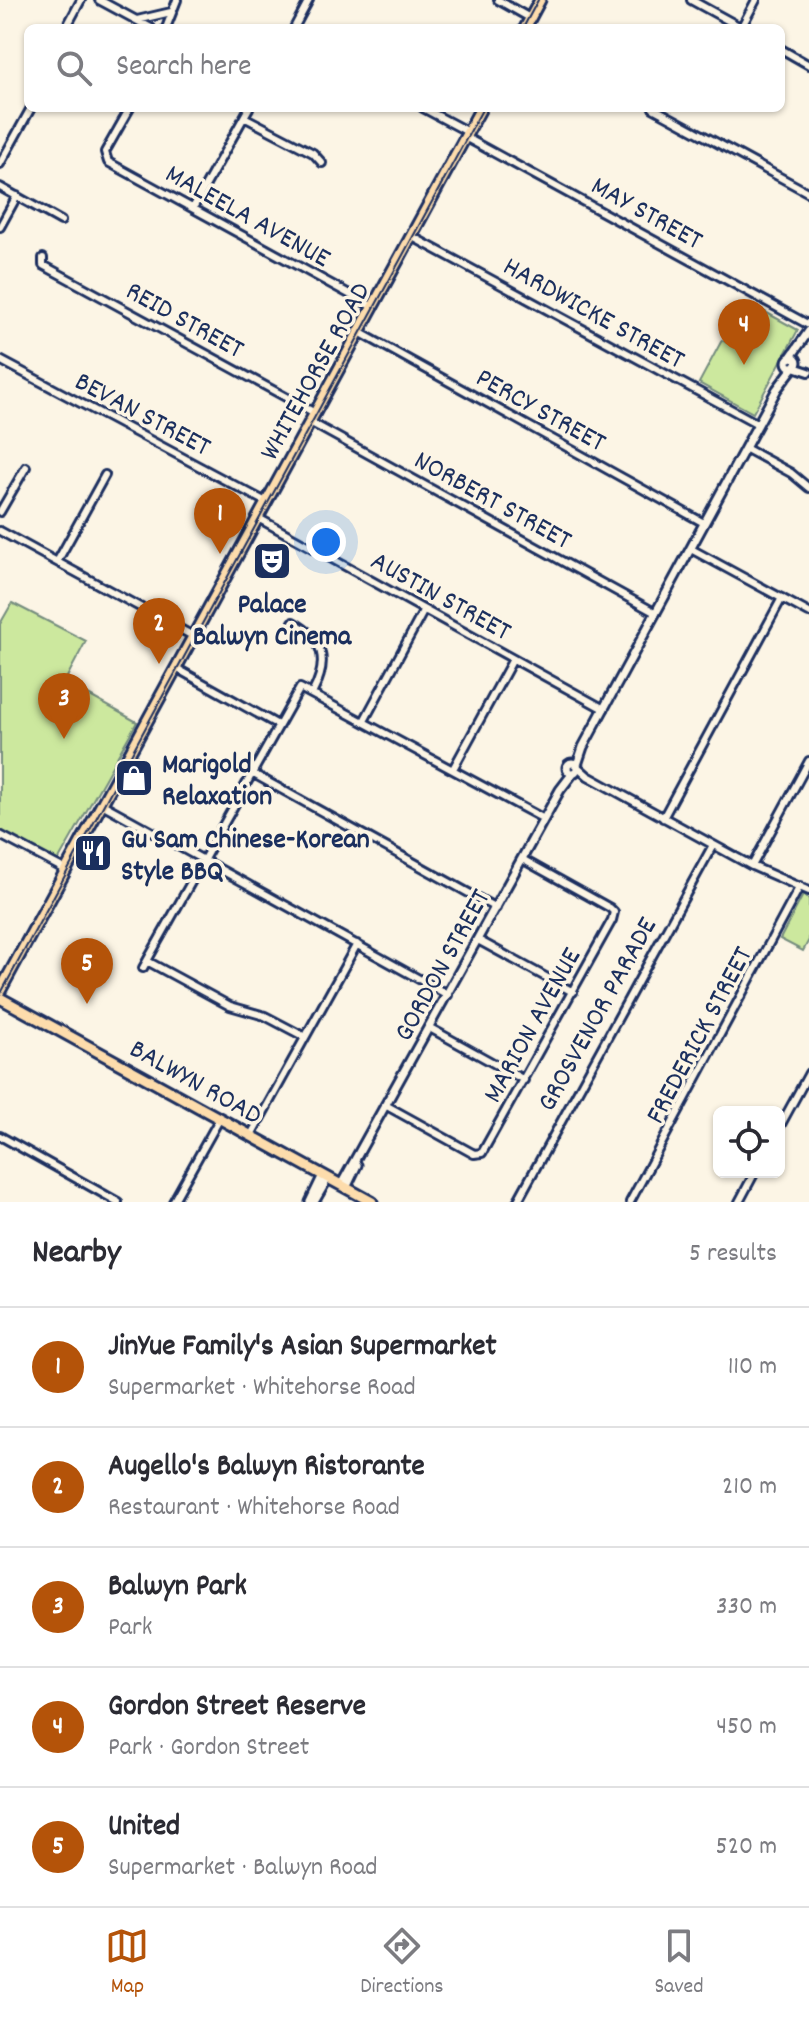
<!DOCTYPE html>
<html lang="en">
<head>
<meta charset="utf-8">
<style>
  body { margin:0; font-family:Dekko,sans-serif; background:#f2f2f3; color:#2b2b33 }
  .controls { position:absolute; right:24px; bottom:24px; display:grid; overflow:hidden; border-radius:12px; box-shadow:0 2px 6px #0004 }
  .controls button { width:72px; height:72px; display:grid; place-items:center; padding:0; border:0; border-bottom:2px solid #e1e1e2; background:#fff; color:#2b2b33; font:40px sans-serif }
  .you { position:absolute; left:326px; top:542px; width:28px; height:28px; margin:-20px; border:6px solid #fff; border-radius:50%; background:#1a73e8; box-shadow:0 0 0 12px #1a73e833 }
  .badge { display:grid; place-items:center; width:52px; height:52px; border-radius:50%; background:#b45309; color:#fff; font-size:26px; font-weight:700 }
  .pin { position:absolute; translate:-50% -66px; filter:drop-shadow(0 2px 4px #0008) }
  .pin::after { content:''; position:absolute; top:42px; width:28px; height:24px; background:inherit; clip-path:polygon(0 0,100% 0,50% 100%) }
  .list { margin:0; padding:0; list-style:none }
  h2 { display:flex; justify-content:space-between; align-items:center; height:104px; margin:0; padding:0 32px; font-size:34px }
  h2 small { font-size:26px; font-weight:400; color:#7c7c81 }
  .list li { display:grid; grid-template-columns:52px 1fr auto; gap:24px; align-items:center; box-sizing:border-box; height:120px; padding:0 32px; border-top:2px solid #e1e1e2 }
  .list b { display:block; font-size:30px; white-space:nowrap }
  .list p { margin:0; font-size:26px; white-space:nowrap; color:#7c7c81 }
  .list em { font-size:26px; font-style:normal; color:#7c7c81 }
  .icon { flex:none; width:44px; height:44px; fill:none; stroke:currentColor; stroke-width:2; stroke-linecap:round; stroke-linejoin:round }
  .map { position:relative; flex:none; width:809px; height:1202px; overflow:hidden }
  .search { position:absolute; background:#fff; box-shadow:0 2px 6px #0004; left:24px; right:24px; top:24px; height:88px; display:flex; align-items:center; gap:20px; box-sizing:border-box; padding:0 28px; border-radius:12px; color:#7c7c81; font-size:30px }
  .sheet { height:704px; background:#fff }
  nav { display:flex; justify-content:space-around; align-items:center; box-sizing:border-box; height:112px; border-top:2px solid #e1e1e2; background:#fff; font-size:22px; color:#7c7c81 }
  nav a { display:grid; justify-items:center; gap:4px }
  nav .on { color:#b45309 }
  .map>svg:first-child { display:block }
</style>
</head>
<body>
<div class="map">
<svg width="809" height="1202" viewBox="0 0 809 1202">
  <rect width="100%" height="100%" fill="#fcf5e5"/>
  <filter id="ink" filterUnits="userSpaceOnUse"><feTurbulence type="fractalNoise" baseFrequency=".0125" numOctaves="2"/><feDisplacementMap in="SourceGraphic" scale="16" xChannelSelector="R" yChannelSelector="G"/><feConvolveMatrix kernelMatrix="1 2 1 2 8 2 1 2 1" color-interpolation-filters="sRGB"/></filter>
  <g filter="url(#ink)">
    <path fill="#cce89e" stroke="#748c7e" stroke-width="2" d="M758 308 798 330 753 413 699 383 722 340 736 347Z
      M12 603 86 641 67 677 70 685 137 722 57 863 0 832V624Z
      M803 895 809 899V940L803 951 780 939Z"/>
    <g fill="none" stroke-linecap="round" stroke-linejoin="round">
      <defs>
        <path id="minor" d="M99 0 151 28
          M498 0 530 18
          M691 0 742 28
          M137 20 171 12
          M66 28 81 0
          M166 28 177 0
          M294 28 309 0
          M741 28 756 0
          M781 49 809 65
          M130 108 105 152 108 162 373 307
          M423 108 468 132
          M653 108 809 193
          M244 117 313 153 322 163
          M465 137 809 325
          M0 164 31 108
          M0 187 61 221
          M193 208 249 108
          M0 227 17 196
          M411 236 758 424
          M43 258V265L315 413
          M359 332 704 523
          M0 360 266 502
          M794 367 809 372
          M310 422 656 613
          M745 448 791 473 809 488
          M0 512 26 467
          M258 518 604 709
          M0 531 193 636
          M691 549 809 613
          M57 562 105 475
          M293 622C324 639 329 661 313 692
          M176 668 278 725
          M364 721 424 610
          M578 767 588 776 752 866 809 891
          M453 769 513 659
          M252 773 496 908
          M102 804 448 995
          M663 818 782 598
          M0 835 66 870
          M752 866 809 761
          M478 940 573 992
          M147 961 230 1006 265 1016 305 1037
          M143 968 300 688 544 819
          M430 1028 524 1080
          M387 1106 474 1154 482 1153 612 920 614 912 610 908 522 859
          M779 1128 809 1073
          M251 1135 357 944
          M0 1136 118 1202
          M173 1202 220 1118
          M517 1202 713 845
          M630 1202 800 886
          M739 1202 755 1172"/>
        <path id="tertiary" d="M787 362a5 5 0 1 1 10 0a5 5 0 1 1-10 0Z
          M790 358 809 331
          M567 768a5 5 0 1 1 10 0a5 5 0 1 1-10 0Z
          M577 765 583 747 777 389 793 368
          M341 1185 560 790 573 773
          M346 1188 357 1165
          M310 1202 323 1175
          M314 1202 328 1178"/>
        <path id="primary" d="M525 28 540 0
          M0 991 481 108
          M0 998 372 1202"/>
      </defs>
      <use href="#minor" stroke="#1b2f5e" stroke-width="12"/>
      <use href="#tertiary" stroke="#1b2f5e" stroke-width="13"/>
      <use href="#primary" stroke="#1b2f5e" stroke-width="15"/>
      <use href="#minor" stroke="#fcf5e5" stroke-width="6"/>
      <use href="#tertiary" stroke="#fcf5e5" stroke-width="7"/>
      <use href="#primary" stroke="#fddcac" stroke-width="9"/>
      <path stroke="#1b2f5e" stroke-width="2" d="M523 28 538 0
        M0 995 483 108"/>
    </g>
  </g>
  <defs>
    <symbol id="theatre-square" viewBox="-11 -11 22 22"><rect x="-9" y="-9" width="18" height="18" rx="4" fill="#1b2f5e" stroke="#fcf5e5"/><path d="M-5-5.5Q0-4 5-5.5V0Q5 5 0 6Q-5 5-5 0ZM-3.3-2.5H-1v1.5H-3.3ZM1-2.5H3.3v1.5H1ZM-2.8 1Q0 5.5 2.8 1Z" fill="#fff"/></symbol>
    <symbol id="shop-square" viewBox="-11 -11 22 22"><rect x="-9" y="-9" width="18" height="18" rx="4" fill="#1b2f5e" stroke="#fcf5e5"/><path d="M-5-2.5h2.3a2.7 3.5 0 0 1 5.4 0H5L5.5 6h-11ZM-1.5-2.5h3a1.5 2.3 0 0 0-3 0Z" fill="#fff"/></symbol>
    <symbol id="restaurant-square" viewBox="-11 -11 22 22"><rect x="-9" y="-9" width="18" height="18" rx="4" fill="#1b2f5e" stroke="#fcf5e5"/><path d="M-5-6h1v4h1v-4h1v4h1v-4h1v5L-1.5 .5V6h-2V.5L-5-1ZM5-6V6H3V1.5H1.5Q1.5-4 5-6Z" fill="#fff"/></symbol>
  </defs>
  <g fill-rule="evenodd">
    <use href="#theatre-square" x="250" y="539" width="44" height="44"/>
    <use href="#shop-square" x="112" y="756" width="44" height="44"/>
    <use href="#restaurant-square" x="71" y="831" width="44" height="44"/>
  </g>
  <g text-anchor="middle" stroke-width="7" stroke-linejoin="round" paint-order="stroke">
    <g font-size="28" fill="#1b2f5e" stroke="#fcf5e5">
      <text transform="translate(648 211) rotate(29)" y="10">MAY STREET</text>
      <text transform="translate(249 214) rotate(29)" y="10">MALEELA AVENUE</text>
      <text transform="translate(595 311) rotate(29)" y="10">HARDWICKE STREET</text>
      <text transform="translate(186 318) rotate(29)" y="10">REID STREET</text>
      <text transform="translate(313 370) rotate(-61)" y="10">WHITEHORSE ROAD</text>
      <text transform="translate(542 408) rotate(29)" y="10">PERCY STREET</text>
      <text transform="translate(144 412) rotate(28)" y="10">BEVAN STREET</text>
      <text transform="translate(494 498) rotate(29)" y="10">NORBERT STREET</text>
      <text transform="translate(442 594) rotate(29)" y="10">AUSTIN STREET</text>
      <text transform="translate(440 964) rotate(-61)" y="10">GORDON STREET</text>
      <text transform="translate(595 1013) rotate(-61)" y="10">GROSVENOR PARADE</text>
      <text transform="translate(530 1024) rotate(-61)" y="10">MARION AVENUE</text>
      <text transform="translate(697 1034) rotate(-62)" y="10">FREDERICK STREET</text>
      <text transform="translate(197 1080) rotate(29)" y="10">BALWYN ROAD</text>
    </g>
    <g font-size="28" font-weight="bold" fill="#1b2f5e" stroke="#fcf5e5" text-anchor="start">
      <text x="272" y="612" text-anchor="middle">Palace<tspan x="272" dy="32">Balwyn Cinema</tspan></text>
      <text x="162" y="772">Marigold<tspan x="162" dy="32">Relaxation</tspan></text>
      <text x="121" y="847">Gu Sam Chinese-Korean<tspan x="121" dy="32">Style BBQ</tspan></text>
    </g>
  </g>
</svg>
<div class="controls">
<button><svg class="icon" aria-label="locate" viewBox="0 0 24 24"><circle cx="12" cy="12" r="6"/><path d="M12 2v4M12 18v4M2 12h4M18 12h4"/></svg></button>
</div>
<div class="you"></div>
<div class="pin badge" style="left:220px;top:554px">1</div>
<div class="pin badge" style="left:159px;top:664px">2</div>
<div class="pin badge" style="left:64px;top:739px">3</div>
<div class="pin badge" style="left:744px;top:365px">4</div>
<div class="pin badge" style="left:87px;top:1004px">5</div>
<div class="search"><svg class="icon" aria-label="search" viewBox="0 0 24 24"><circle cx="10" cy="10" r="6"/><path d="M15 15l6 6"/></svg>Search here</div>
</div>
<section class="sheet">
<h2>Nearby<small>5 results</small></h2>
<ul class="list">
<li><span class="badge">1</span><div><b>JinYue Family's Asian Supermarket</b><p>Supermarket · Whitehorse Road</p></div><em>110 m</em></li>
<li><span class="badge">2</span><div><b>Augello's Balwyn Ristorante</b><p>Restaurant · Whitehorse Road</p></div><em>210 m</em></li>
<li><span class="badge">3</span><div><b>Balwyn Park</b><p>Park</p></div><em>330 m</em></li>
<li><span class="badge">4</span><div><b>Gordon Street Reserve</b><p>Park · Gordon Street</p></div><em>450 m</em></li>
<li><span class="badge">5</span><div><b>United</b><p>Supermarket · Balwyn Road</p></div><em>520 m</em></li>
</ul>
</section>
<nav>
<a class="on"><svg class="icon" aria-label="map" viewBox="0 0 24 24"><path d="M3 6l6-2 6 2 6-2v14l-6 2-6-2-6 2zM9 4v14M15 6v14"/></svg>Map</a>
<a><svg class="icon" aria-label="directions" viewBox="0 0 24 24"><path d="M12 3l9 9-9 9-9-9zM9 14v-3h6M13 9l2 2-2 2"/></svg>Directions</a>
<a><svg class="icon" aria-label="saved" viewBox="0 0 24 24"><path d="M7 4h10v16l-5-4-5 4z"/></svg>Saved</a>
</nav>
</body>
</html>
